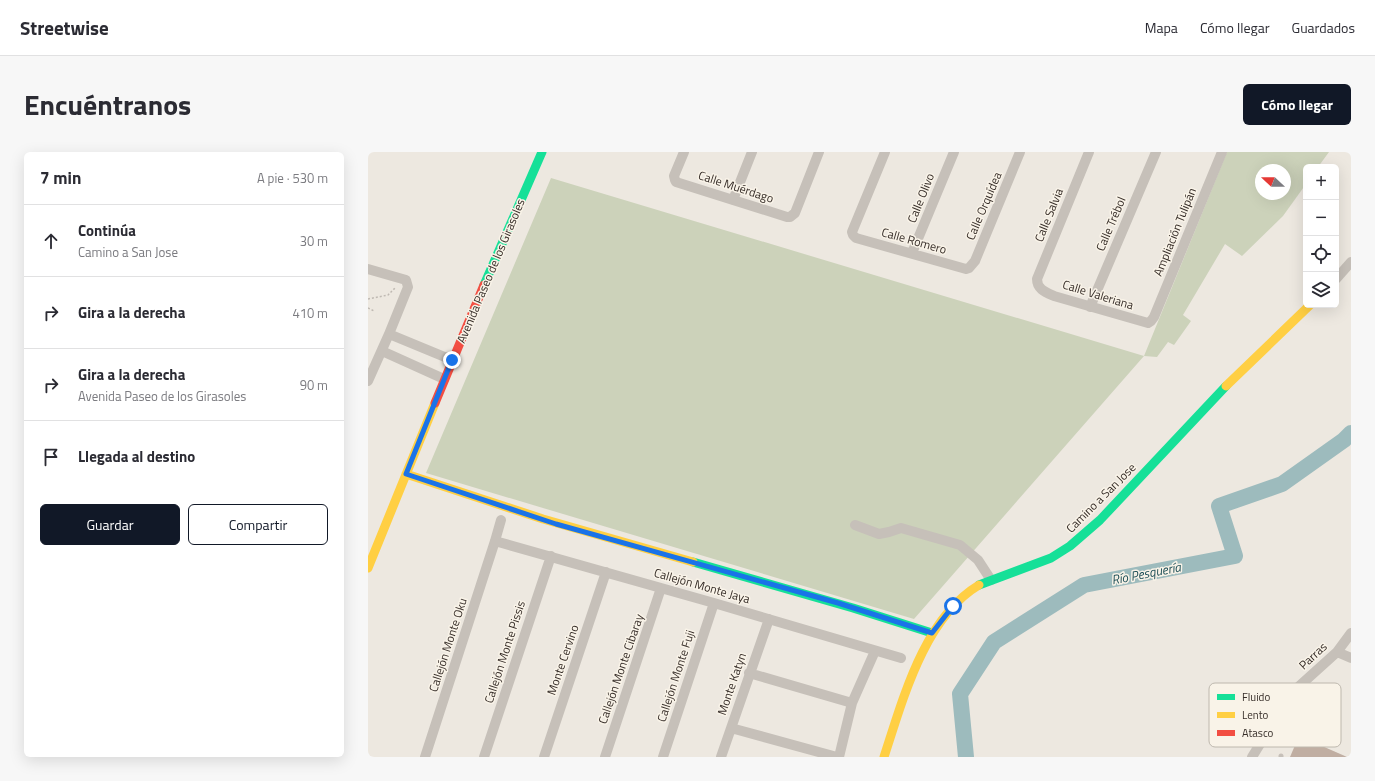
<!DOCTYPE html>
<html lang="es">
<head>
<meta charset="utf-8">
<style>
  body { margin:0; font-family:"Titillium Web",sans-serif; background:#f7f7f7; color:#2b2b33 }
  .controls { position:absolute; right:12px; top:12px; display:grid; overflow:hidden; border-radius:6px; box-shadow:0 4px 16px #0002 }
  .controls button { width:36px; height:36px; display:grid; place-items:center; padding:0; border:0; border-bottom:1px solid #e1e1e2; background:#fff; color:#2b2b33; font:20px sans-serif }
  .compass { position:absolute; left:887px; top:12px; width:36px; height:36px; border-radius:50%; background:#fff; box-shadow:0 4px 16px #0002; rotate:292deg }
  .stop { position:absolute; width:12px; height:12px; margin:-9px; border:3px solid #1a73e8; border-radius:50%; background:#fff }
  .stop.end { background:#1a73e8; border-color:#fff; box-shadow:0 1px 4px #0008 }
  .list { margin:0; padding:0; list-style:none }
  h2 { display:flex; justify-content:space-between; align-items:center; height:52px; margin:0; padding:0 16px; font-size:17px }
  h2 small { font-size:13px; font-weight:400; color:#7c7c81 }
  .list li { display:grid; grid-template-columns:26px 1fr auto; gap:12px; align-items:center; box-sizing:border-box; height:72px; padding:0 16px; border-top:1px solid #e1e1e2 }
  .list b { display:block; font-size:15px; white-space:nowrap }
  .list p { margin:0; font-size:13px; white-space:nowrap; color:#7c7c81 }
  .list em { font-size:13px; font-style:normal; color:#7c7c81 }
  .actions { display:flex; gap:8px; padding:12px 16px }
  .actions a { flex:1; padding:9px 0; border:1px solid #111827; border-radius:6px; text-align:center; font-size:14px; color:#111827 }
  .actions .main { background:#111827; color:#fff }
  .icon { flex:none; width:22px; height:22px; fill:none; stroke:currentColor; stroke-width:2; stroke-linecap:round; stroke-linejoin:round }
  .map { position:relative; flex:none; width:983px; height:605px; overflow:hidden; border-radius:6px }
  header { display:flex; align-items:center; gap:24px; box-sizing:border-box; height:56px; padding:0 20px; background:#fff; border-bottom:1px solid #e1e1e2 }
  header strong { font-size:19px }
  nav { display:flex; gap:22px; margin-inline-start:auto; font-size:14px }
  .intro { display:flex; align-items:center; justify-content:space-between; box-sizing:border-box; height:96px; padding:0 24px }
  h1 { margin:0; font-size:28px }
  .button { padding:10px 18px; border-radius:6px; background:#111827; color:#fff; font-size:14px; font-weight:700 }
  main { display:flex; gap:24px; padding:0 24px }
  aside { flex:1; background:#fff; border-radius:6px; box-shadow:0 4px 16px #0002 }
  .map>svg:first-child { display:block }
</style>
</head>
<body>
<header>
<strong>Streetwise</strong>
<nav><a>Mapa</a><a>Cómo llegar</a><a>Guardados</a></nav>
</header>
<div class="intro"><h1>Encuéntranos</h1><a class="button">Cómo llegar</a></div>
<main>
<aside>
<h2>7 min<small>A pie · 530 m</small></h2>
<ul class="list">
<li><svg class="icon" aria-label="ahead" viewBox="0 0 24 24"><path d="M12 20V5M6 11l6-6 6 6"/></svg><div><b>Continúa</b><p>Camino a San Jose</p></div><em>30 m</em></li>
<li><svg class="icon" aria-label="right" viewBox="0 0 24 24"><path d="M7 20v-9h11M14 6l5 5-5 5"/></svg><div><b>Gira a la derecha</b></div><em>410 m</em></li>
<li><svg class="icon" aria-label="right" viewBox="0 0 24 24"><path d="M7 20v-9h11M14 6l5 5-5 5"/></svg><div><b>Gira a la derecha</b><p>Avenida Paseo de los Girasoles</p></div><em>90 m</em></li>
<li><svg class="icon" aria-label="arrive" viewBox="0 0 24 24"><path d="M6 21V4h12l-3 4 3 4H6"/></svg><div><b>Llegada al destino</b></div></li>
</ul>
<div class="actions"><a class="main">Guardar</a><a>Compartir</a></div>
</aside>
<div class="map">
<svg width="983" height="605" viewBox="0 0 983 605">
  <defs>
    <filter id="shadow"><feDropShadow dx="4.5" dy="2.5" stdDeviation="0" flood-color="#0004"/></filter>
  </defs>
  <rect width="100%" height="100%" fill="#ede8e0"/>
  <path fill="#ccd2ba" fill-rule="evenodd" d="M859 0H961L950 15H938V32L915 64 874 104 857 92 815 163 823 169 806 193 800 190 789 205 776 204 546 467 58 321 183 26 776 204ZM893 18H917V42H893Z"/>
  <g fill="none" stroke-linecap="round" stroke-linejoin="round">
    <path stroke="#9dbbbd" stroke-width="16" d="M598 605 592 542 626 490 716 433 867 404 851 354 914 332 976 288 983 281"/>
  </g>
  <path fill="#c0aea2" filter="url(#shadow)" d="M931 584 979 605H922Z"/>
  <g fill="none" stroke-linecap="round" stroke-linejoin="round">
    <path stroke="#bfb9b2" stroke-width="1.5" stroke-dasharray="2 2" stroke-linecap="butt" d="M0 147 20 143 28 135
      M0 156 6 159"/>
    <path stroke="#c6c0b9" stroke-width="5" d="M913 605V604"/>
    <path stroke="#c6c0b9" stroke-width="10" d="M316 0 306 24 307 28 308 30 419 65H422L427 61 451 0
      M517 0 484 80 485 83 488 86 598 117 601 116 607 109 652 0
      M721 0 669 127C669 137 677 140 686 144L780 171 783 169 786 165 854 0
      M365 48 384 0
      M544 101 586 0
      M0 117 38 128 40 135 21 182 0 229
      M968 127 983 110
      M722 155 788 0
      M21 182 84 208
      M14 199 76 227
      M487 373 511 382 521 380 533 376 592 393 610 408 623 428
      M127 389 346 451 533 506
      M969 500 983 506
      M381 521 484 551
      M363 576 469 605
      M57 605 127 389 133 368
      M116 605 183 404
      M176 605 238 420
      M237 605 293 436
      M295 605 346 451
      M353 605 401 467
      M471 605 484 551 507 499
      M884 605 908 566 928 537 969 500 983 481"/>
    <path stroke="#16e098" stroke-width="9" d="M116 133 174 0
      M325 410 485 456 564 481
      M611 433 683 406 702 394 732 368 858 234"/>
    <path stroke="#ffcf43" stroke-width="9" d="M858 234 942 153
      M38 322 175 367 325 410
      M0 416 67 251
      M516 605C535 547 556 466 611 433"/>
    <path stroke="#f24e42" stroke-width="9" d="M67 251 116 133"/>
  </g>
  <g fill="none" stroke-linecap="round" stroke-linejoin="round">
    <path stroke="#1a73e8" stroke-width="5" d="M84 208 38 322 188 372 470 451 564 481 585 454"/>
  </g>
  <g text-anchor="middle" stroke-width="3" stroke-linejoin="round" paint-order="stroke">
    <g font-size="12" fill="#362d28" stroke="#f9f3e8">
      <text transform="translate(368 35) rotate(18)" y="4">Calle Muérdago</text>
      <text transform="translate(553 46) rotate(-68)" y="4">Calle Olivo</text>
      <text transform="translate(616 54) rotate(-67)" y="4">Calle Orquídea</text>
      <text transform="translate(681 63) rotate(-68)" y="4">Calle Salvia</text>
      <text transform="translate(743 72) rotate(-67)" y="4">Calle Trébol</text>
      <text transform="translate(807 80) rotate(-68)" y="4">Ampliación Tulipán</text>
      <text transform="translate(546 89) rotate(16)" y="4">Calle Romero</text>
      <text transform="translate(123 119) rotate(-67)" y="4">Avenida Paseo de los Girasoles</text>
      <text transform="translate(730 143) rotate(17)" y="4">Calle Valeriana</text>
      <text transform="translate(733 346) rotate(-45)" y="4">Camino a San Jose</text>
      <text transform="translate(334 434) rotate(16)" y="4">Callejón Monte Jaya</text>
      <text transform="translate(80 493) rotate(-72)" y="4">Callejón Monte Oku</text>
      <text transform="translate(137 500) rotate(-72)" y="4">Callejón Monte Pissis</text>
      <text transform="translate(945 504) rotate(-43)" y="4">Parras</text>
      <text transform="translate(195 508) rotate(-71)" y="4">Monte Cervino</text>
      <text transform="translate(253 517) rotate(-71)" y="4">Callejón Monte Cibaray</text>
      <text transform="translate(308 524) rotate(-72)" y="4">Callejón Monte Fuji</text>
      <text transform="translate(364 532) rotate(-71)" y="4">Monte Katyn</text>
    </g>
    <g font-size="13" font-style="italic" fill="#1e4f57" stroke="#f9f3e8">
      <text transform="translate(778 421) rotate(-11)" y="5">Río Pesquería</text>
    </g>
  </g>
  <rect x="841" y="531" width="132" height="64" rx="6" fill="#f9f3e8" stroke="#beb8ae" stroke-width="1"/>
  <rect x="849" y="542" width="18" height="6" fill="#16e098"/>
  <rect x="849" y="560" width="18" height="6" fill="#ffcf43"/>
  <rect x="849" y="578" width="18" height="6" fill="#f24e42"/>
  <g font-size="11" fill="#362d28">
    <text x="874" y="549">Fluido</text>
    <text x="874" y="567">Lento</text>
    <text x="874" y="585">Atasco</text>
  </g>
</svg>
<div class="controls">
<button>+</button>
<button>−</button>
<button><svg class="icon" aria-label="locate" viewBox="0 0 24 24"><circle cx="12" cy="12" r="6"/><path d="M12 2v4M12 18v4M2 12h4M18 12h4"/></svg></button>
<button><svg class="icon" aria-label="layers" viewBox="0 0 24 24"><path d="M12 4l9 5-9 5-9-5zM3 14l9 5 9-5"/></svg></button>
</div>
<svg class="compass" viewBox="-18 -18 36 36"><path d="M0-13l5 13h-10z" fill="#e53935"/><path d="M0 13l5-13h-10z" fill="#7c7c81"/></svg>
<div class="stop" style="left:585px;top:454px"></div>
<div class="stop end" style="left:84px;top:208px"></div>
</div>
</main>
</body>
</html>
